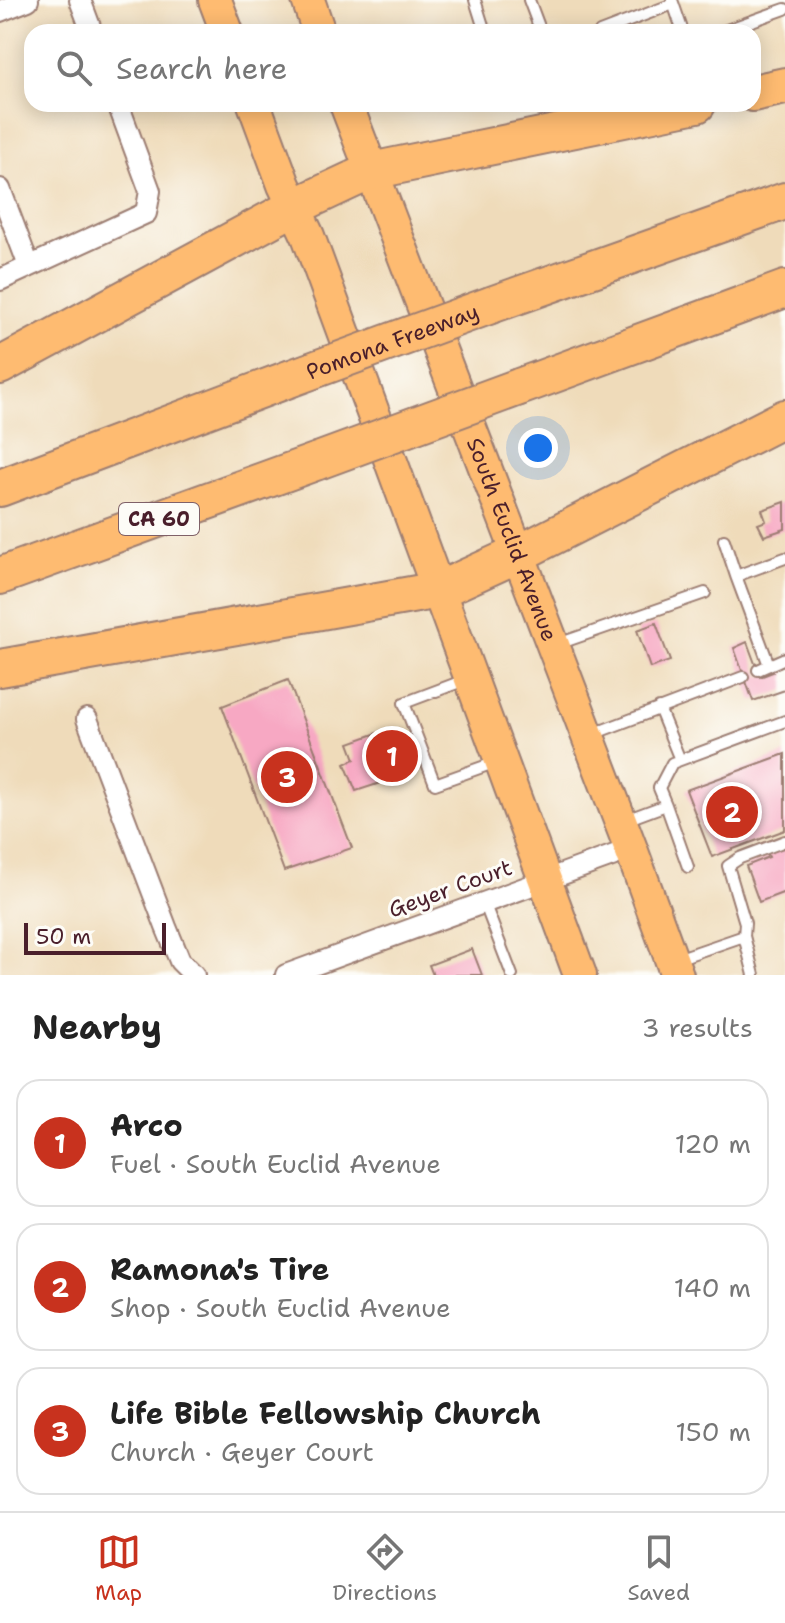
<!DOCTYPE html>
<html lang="en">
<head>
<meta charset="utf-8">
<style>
  body { margin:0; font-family:"Shantell Sans",sans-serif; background:#f6f6f6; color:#222 }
  .scale { position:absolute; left:24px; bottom:20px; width:142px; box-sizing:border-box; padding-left:8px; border:4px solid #4a1f2b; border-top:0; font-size:22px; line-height:28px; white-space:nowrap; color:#4a1f2b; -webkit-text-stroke:6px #fdfcf7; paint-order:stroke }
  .you { position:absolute; left:538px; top:448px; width:28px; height:28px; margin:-20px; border:6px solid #fff; border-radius:50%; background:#1a73e8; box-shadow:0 0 0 12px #1a73e833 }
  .badge { display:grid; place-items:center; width:52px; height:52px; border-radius:50%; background:#c8321e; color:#fff; font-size:26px; font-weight:700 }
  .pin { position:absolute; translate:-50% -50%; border:4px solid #fff; box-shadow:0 2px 8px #0006 }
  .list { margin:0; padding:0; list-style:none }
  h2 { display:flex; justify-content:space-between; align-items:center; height:104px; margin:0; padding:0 32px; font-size:34px }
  h2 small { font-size:26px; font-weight:400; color:#767676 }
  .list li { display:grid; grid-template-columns:52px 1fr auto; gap:24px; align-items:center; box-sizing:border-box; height:128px; margin:0 16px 16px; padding:0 16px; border:2px solid #e0e0e0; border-radius:24px }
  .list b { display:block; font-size:30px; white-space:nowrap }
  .list p { margin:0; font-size:26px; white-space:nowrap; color:#767676 }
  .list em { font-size:26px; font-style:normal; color:#767676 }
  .icon { flex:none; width:44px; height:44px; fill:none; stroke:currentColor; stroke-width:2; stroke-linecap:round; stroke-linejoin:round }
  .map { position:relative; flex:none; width:785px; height:975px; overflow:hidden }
  .search { position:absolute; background:#fff; box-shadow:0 4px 20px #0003; left:24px; right:24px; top:24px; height:88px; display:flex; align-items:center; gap:20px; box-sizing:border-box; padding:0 28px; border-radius:24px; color:#767676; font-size:30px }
  .sheet { height:536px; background:#fff }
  nav { display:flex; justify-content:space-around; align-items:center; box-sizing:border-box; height:112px; border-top:2px solid #e0e0e0; background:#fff; font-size:22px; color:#767676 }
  nav a { display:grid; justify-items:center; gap:4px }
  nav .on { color:#c8321e }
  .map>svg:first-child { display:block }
</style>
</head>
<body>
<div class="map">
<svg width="785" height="975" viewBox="0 0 785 975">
  <rect width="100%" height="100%" fill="#fdfcf7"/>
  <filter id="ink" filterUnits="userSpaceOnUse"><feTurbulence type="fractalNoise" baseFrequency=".0125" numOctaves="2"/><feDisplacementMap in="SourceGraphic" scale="16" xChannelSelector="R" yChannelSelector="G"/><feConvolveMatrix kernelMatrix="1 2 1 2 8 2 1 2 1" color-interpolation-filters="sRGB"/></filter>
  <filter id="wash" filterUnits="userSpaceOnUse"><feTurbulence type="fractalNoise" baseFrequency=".006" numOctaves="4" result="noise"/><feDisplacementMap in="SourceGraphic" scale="32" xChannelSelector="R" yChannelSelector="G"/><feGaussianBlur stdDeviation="1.8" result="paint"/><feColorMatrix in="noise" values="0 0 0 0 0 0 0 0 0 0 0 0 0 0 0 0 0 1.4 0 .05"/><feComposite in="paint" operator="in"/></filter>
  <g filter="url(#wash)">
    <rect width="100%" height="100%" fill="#efdbba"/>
    <g id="blocks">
      <path fill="#f7a8c3" d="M785 502V529L764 536 758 524 766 521 762 510Z
        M656 623 670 661 650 668 637 630Z
        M747 642 760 677 773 672 771 668 785 663V690L753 701 734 648Z
        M288 680 352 848 284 871 222 706Z
        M377 733 396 778 356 791 345 764 355 759 349 743Z
        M785 754V830L712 857 686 790Z
        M785 846V892L759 902 746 866 769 857 767 853Z
        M472 949 482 975H433L429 965Z"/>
    </g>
  </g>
  <g filter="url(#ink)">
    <use href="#blocks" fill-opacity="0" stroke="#9c7d72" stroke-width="2"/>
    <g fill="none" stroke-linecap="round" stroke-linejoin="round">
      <defs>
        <path id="service" d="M475 0 485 32
          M529 0 541 32
          M672 0 683 32
          M600 32 673 4
          M721 32 785 9
          M724 540 736 576
          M555 645 705 593
          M769 665 736 576 785 558
          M758 670 785 658
          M465 680 404 703 435 784 499 761
          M659 708 680 760
          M590 735 743 677
          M666 805 659 788 672 763 785 721
          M623 821 666 805 688 867
          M484 902 512 975
          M744 936 745 923 728 866 740 858 785 841
          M677 959 744 936 754 975"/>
        <path id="minor" d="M80 0 92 32
          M0 11 28 0
          M0 189 29 266
          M0 280 146 213 150 191 118 104
          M87 719 166 927 180 961 194 975
          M286 975 631 849"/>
        <g id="primary">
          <path d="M215 0 227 32"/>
          <path d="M308 0 319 32"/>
          <path d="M254 104 284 185 308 236 580 975"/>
          <path id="s1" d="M346 104 631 849 677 975"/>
        </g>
        <path id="motorway" d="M753 93 785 86
          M491 305 785 201
          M0 366 294 207 371 171 697 104
          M519 387 785 289
          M0 488 289 379
          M0 576 318 461
          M0 668 439 590 518 554 785 418"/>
      </defs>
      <use href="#service" stroke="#9c7d72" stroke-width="14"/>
      <use href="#minor" stroke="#9c7d72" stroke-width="24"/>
      <use href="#primary" stroke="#9c7d72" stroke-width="36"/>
      <use href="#motorway" stroke="#9c7d72" stroke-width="40"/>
      <use href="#service" stroke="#fff" stroke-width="10"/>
      <use href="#minor" stroke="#fff" stroke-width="20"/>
      <use href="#primary" stroke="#febb71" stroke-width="32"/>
      <use href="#motorway" stroke="#febb71" stroke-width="36"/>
      <defs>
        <g id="motorway-bridge">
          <path id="s2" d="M289 379 491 305"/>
          <path d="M318 461 519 387"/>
        </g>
      </defs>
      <use href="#motorway-bridge" stroke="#9c7d72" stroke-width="40" stroke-linecap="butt"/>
      <use href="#motorway-bridge" stroke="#febb71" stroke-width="36"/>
    </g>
  </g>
  <g text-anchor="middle" stroke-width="6" stroke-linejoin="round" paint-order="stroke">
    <rect fill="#fdfcf7" stroke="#806168" stroke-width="2" x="119" y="503" width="80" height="32" rx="6"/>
    <g font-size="20" font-weight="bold" fill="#4a1f2b">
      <text x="159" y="526">CA 60</text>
    </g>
    <g font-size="22" fill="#4a1f2b" stroke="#fdfcf7">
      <text dy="8" stroke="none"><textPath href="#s2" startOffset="110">Pomona Freeway</textPath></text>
      <text dy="8" stroke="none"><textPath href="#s1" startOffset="466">South Euclid Avenue</textPath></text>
      <text transform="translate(450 888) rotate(-20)" y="8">Geyer Court</text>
    </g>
  </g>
</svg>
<div class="scale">50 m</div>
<div class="you"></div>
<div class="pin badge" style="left:392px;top:756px">1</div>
<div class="pin badge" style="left:732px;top:812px">2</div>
<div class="pin badge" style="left:287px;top:777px">3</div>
<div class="search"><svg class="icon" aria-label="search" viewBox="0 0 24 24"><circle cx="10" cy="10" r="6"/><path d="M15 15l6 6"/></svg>Search here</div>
</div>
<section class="sheet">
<h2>Nearby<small>3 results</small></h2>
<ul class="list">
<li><span class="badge">1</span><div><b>Arco</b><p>Fuel · South Euclid Avenue</p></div><em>120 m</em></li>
<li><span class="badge">2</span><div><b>Ramona's Tire</b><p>Shop · South Euclid Avenue</p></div><em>140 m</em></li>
<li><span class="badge">3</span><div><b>Life Bible Fellowship Church</b><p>Church · Geyer Court</p></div><em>150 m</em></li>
</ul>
</section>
<nav>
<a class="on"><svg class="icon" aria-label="map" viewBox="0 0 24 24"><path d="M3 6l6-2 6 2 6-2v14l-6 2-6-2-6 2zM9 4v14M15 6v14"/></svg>Map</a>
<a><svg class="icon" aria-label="directions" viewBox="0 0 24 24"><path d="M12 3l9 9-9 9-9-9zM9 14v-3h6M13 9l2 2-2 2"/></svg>Directions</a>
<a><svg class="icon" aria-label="saved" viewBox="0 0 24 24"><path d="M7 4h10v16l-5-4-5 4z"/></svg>Saved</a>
</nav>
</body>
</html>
